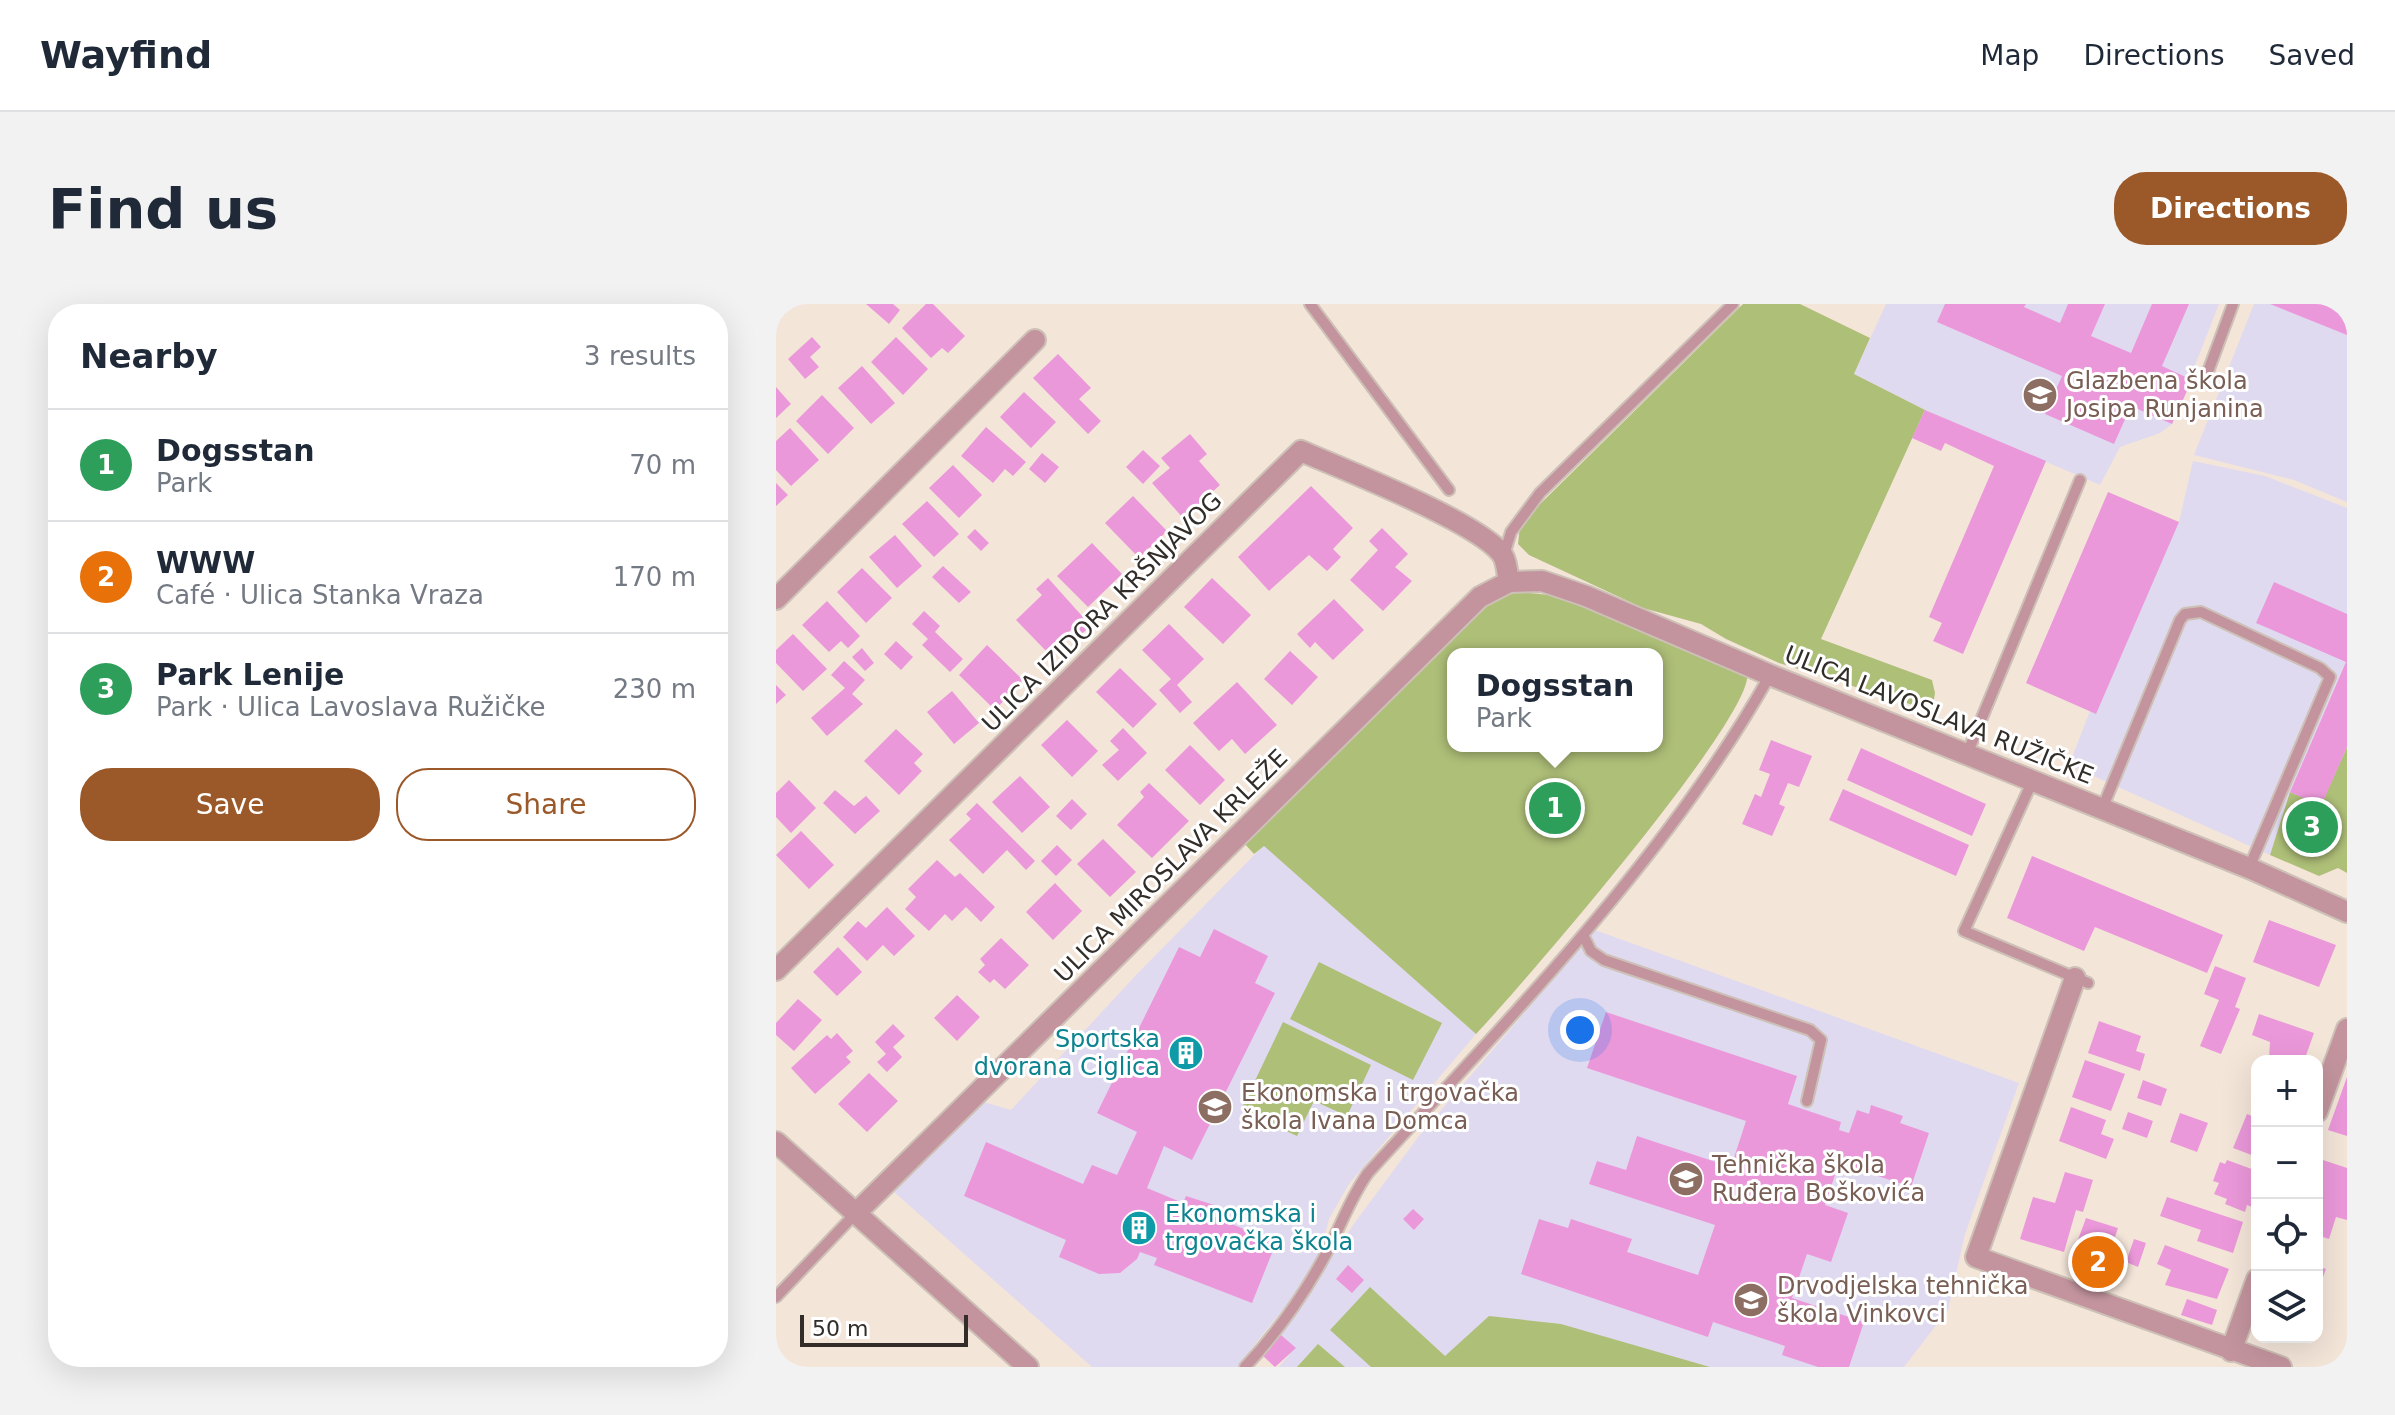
<!DOCTYPE html>
<html lang="en">
<head>
<meta charset="utf-8">
<style>
  body { margin:0; font-family:"DejaVu Sans",sans-serif; background:#f2f2f3; color:#1f2937 }
  .controls { position:absolute; right:24px; bottom:24px; display:grid; overflow:hidden; border-radius:16px; box-shadow:0 8px 32px #0002 }
  .controls button { width:72px; height:72px; display:grid; place-items:center; padding:0; border:0; border-bottom:2px solid #e0e1e3; background:#fff; color:#1f2937; font:40px sans-serif }
  .scale { position:absolute; left:24px; bottom:20px; width:168px; box-sizing:border-box; padding-left:8px; border:4px solid #322d28; border-top:0; font-size:22px; line-height:28px; white-space:nowrap; color:#322d28; -webkit-text-stroke:6px #fff; paint-order:stroke }
  .you { position:absolute; left:804px; top:726px; width:28px; height:28px; margin:-20px; border:6px solid #fff; border-radius:50%; background:#1a73e8; box-shadow:0 0 0 12px #1a73e833 }
  .badge { display:grid; place-items:center; width:52px; height:52px; border-radius:50%; background:#9b5828; color:#fff; font-size:26px; font-weight:700 }
  .pin { position:absolute; translate:-50% -50%; border:4px solid #fff; box-shadow:0 2px 8px #0006 }
  .popup { position:absolute; left:671px; top:344px; width:216px; height:104px; box-sizing:border-box; display:grid; place-content:center; border-radius:16px; background:#fff; filter:drop-shadow(0 2px 6px #0005); font-size:26px; white-space:nowrap; color:#747a83 }
  .popup b { font-size:30px; color:#1f2937 }
  .popup::after { content:''; position:absolute; left:50%; top:100%; margin-left:-16px; border:16px solid transparent; border-top-color:#fff }
  .list { margin:0; padding:0; list-style:none }
  h2 { display:flex; justify-content:space-between; align-items:center; height:104px; margin:0; padding:0 32px; font-size:34px }
  h2 small { font-size:26px; font-weight:400; color:#747a83 }
  .list li { display:grid; grid-template-columns:52px 1fr auto; gap:24px; align-items:center; box-sizing:border-box; height:112px; padding:0 32px; border-top:2px solid #e0e1e3 }
  .list b { display:block; font-size:30px; white-space:nowrap }
  .list p { margin:0; font-size:26px; white-space:nowrap; color:#747a83 }
  .list em { font-size:26px; font-style:normal; color:#747a83 }
  .actions { display:flex; gap:16px; padding:24px 32px }
  .actions a { flex:1; padding:18px 0; border:2px solid #9b5828; border-radius:32px; text-align:center; font-size:28px; color:#9b5828 }
  .actions .main { background:#9b5828; color:#fff }
  .icon { flex:none; width:44px; height:44px; fill:none; stroke:currentColor; stroke-width:2; stroke-linecap:round; stroke-linejoin:round }
  .map { position:relative; flex:none; width:1571px; height:1063px; overflow:hidden; border-radius:32px }
  header { display:flex; align-items:center; gap:48px; box-sizing:border-box; height:112px; padding:0 40px; background:#fff; border-bottom:2px solid #e0e1e3 }
  header strong { font-size:38px }
  nav { display:flex; gap:44px; margin-inline-start:auto; font-size:28px }
  .intro { display:flex; align-items:center; justify-content:space-between; box-sizing:border-box; height:192px; padding:0 48px }
  h1 { margin:0; font-size:56px }
  .button { padding:20px 36px; border-radius:32px; background:#9b5828; color:#fff; font-size:28px; font-weight:700 }
  main { display:flex; gap:48px; padding:0 48px }
  aside { flex:1; background:#fff; border-radius:32px; box-shadow:0 8px 32px #0002 }
  .map>svg:first-child { display:block }
</style>
</head>
<body>
<header>
<strong>Wayfind</strong>
<nav><a>Map</a><a>Directions</a><a>Saved</a></nav>
</header>
<div class="intro"><h1>Find us</h1><a class="button">Directions</a></div>
<main>
<aside>
<h2>Nearby<small>3 results</small></h2>
<ul class="list">
<li><span class="badge" style="background:#2e9e5b">1</span><div><b>Dogsstan</b><p>Park</p></div><em>70 m</em></li>
<li><span class="badge" style="background:#e8710a">2</span><div><b>WWW</b><p>Café · Ulica Stanka Vraza</p></div><em>170 m</em></li>
<li><span class="badge" style="background:#2e9e5b">3</span><div><b>Park Lenije</b><p>Park · Ulica Lavoslava Ružičke</p></div><em>230 m</em></li>
</ul>
<div class="actions"><a class="main">Save</a><a>Share</a></div>
</aside>
<div class="map">
<svg width="1571" height="1063" viewBox="0 0 1571 1063">
  <rect width="100%" height="100%" fill="#f4e5d9"/>
  <path fill="#e0daf0" d="M1110 0H1443L1396 120 1384 129 1344 143 1324 181 1149 106 1078 70Z
    M1478 0H1571V198L1518 176 1418 151Z
    M1417 157 1489 172 1571 204V443L1545 502 1514 489 1494 551 1293 461 1314 407 1403 218Z
    M488 541 700 730 573 880 553 915 544 950 512 999 461 1063H316L118 888 208 798 235 806 361 670Z
    M819 626 1243 779 1189 930 1172 1006 1128 1063H503L519 1044 503 1029 580 917 643 832Z"/>
  <path fill="#aebf78" fill-rule="evenodd" d="M967 0H1024L1094 34 1078 70 1149 106 1045 335 1156 376 1159 389 1156 407 1003 359 950 335 925 320 867 304 753 251 742 240 744 222 754 210Z
    M743 288 784 292 971 369C981 410 741 687 700 730L488 542 478 550 468 539 716 295ZM677 350H881V442H677Z
    M1571 443V569L1562 564 1543 572 1494 551 1514 488 1545 501Z
    M543 658 666 719 637 776 514 715Z
    M507 718 595 761 571 812 538 797 521 832 465 806Z
    M594 983 669 1052 713 1012 785 1020 934 1063H595L554 1026Z
    M542 1040 569 1063H521Z"/>
  <path fill="#eb98da" d="M90 0H117L124 6 113 20Z
    M150 0H157L189 32 172 49 166 44 155 54 126 24Z
    M1169 0H1250L1248 3 1284 19 1292 0H1329L1315 32 1355 49 1376 0H1413L1386 62 1416 76 1396 120 1355 102 1338 140 1269 110 1286 72 1161 18Z
    M1494 0H1571V31Z
    M36 33 45 43 34 53 43 63 29 75 12 55Z
    M120 33 152 65 127 91 95 58Z
    M282 50 315 84 303 95 325 117 312 130 257 74Z
    M86 62 119 99 95 120 62 84Z
    M0 83 15 100 0 114Z
    M248 88 280 118 255 144 224 113Z
    M46 91 78 124 52 150 20 117Z
    M1149 106 1270 157 1187 350 1157 337 1166 319 1153 313 1218 162 1169 139 1165 147 1136 134Z
    M210 123 250 158 237 172 229 165 217 179 185 152Z
    M14 124 43 156 15 182 0 166V137Z
    M414 130 431 150 423 157 444 181 407 214 376 179 394 164 385 154Z
    M367 146 384 162 367 180 350 163Z
    M266 149 283 163 269 179 253 165Z
    M177 161 206 191 183 214 153 184Z
    M0 179 12 191 0 202Z
    M535 182 577 224 557 245 565 253 551 267 533 251 493 287 462 253Z
    M1332 188 1403 218 1320 410 1250 379Z
    M357 192 391 227 363 254 329 219Z
    M151 197 183 230 158 253 126 220Z
    M606 224 632 250 619 263 636 277 607 307 574 276 602 246 593 237Z
    M199 225 213 239 205 247 191 233Z
    M119 231 146 262 121 284 93 253Z
    M316 239 346 270 312 303 281 272Z
    M167 262 195 288 183 299 156 273Z
    M86 264 116 294 90 319 61 288Z
    M272 274 315 322 303 332 296 325 271 348 240 316 266 291 260 285Z
    M436 274 475 311 447 340 408 303Z
    M1498 278 1571 310V443L1545 502 1514 488 1570 358 1480 319Z
    M558 295 588 326 557 356 539 338 534 344 521 330Z
    M51 297 84 332 72 344 65 337 53 348 26 321Z
    M148 307 164 322 159 328 187 355 174 368 146 341 152 335 136 320Z
    M393 320 428 355 401 381 416 398 404 409 383 386 395 375 366 346Z
    M17 330 51 365 27 387 0 359V346Z
    M120 337 137 353 125 366 108 350Z
    M211 341 247 376 219 406 183 371Z
    M86 344 98 359 89 367 76 353Z
    M514 347 542 373 516 401 488 375Z
    M68 357 89 376 76 390 87 400 51 432 35 414 69 384 55 371Z
    M344 364 381 400 357 424 320 388Z
    M461 378 501 421 469 450 456 435 443 447 417 419Z
    M0 381 10 391 0 400Z
    M176 387 203 419 178 440 151 408Z
    M291 416 322 447 296 473 265 441Z
    M347 424 371 449 342 477 326 461 343 446 334 437Z
    M120 425 147 450 138 459 146 467 123 491 88 457Z
    M995 436 1036 452 1023 483 1012 479 1003 500 1009 503 996 532 966 520 979 490 985 493 994 470 983 466Z
    M414 441 449 476 424 501 389 466Z
    M1085 444 1210 500 1196 532 1071 476Z
    M244 472 274 503 246 529 216 498Z
    M13 476 40 504 15 529 0 513V489Z
    M373 479 413 517 376 554 341 521 368 493 364 488Z
    M1067 485 1193 541 1180 572 1053 516Z
    M59 486 78 502 90 492 104 507 79 530 47 499Z
    M296 495 311 510 295 526 280 512Z
    M201 499 259 557 250 566 231 546 207 570 173 536 195 515 190 510Z
    M25 527 58 561 33 585 0 551Z
    M327 535 360 568 334 593 301 560Z
    M281 541 296 556 280 572 265 557Z
    M1256 552 1447 631 1431 669 1319 623 1308 647 1231 614Z
    M161 556 179 573 184 569 219 603 205 618 190 603 176 617 169 610 153 627 129 605 140 593 132 585Z
    M279 579 306 607 277 636 250 608Z
    M111 603 139 632 118 652 107 641 91 657 67 633 82 617 90 624Z
    M1493 616 1560 641 1543 683 1477 658Z
    M438 625 492 652 479 679 499 689 416 856 388 842 371 884 407 899 410 892 438 901 435 911 500 939 476 999 378 961 381 954 364 948 361 955 344 969 323 970 283 953 290 936 188 892 210 838 307 880 316 861 341 871 361 828 321 809 403 643 424 653Z
    M225 634 253 661 229 685 218 675 214 679 202 668 209 661 204 655Z
    M62 643 86 668 61 692 37 668Z
    M1439 662 1470 674 1459 703 1464 705 1445 750 1424 742 1443 696 1428 690Z
    M181 691 204 713 181 737 158 714Z
    M22 695 46 716 18 747 0 731V719Z
    M830 708 1021 772 1012 800 1065 818 1063 826 1073 829 1081 806 1093 810 1095 801 1127 812 1124 819 1153 829 1135 883 1063 859 1049 901 1072 909 1055 958 1031 950 1016 994 1088 1018 1073 1063H1042L1006 1051 1009 1042 937 1018 932 1033 745 970 763 915 792 924 795 915 856 935 851 948 922 971 939 921 813 880 821 857 850 866 861 832 955 863 970 817 811 764Z
    M1483 710 1538 729 1528 757 1493 755 1494 738 1476 731Z
    M1323 717 1365 732 1360 747 1369 750 1364 767 1312 749Z
    M117 720 129 732 117 743 126 753 111 768 101 758 110 750 99 738Z
    M61 729 77 747 70 753 75 758 39 790 15 764 51 731 55 735Z
    M1309 756 1349 770 1335 807 1296 793Z
    M93 769 122 797 91 828 62 800Z
    M1571 773V832L1552 826Z
    M1367 776 1391 785 1385 802 1361 794Z
    M1295 803 1330 816 1325 830 1338 835 1330 855 1283 837Z
    M1352 808 1377 817 1371 834 1346 825Z
    M1404 809 1432 819 1421 848 1394 838Z
    M1471 810 1481 814V853L1457 844Z
    M1541 854 1571 864V916L1560 913 1553 935 1541 931Z
    M1451 856 1481 867V891L1476 903 1471 901 1469 908 1449 900 1451 895 1438 890 1443 879 1437 877 1444 858 1449 860Z
    M1289 868 1317 876 1307 908 1300 906 1288 948 1244 935 1257 893 1279 899Z
    M1391 893 1467 918 1457 949 1421 937 1425 926 1384 912Z
    M637 905 648 915 638 926 627 915Z
    M1310 914 1342 924 1328 966 1295 955Z
    M1358 935 1370 939 1362 963 1350 958Z
    M1389 941 1453 965 1441 995 1389 981 1395 966 1381 960Z
    M572 961 588 976 576 989 560 975Z
    M1541 962 1550 965 1541 990Z
    M1411 995 1441 1006 1436 1021 1405 1011Z
    M505 1031 520 1044 499 1063 487 1052Z"/>
  <g fill="none" stroke-linecap="round" stroke-linejoin="round">
    <defs>
      <path id="lane" d="M534 0 673 186
        M1430 73 1457 0
        M728 251 735 228 764 189 957 0
        M1191 450 1304 176
        M1257 476 1188 627 1312 679
        M1326 505 1404 316 1409 310 1425 308 1544 364 1554 373 1473 564
        M807 631 815 647 828 656 1034 726 1045 736 1031 797
        M0 993 79 910
        M469 1063C498 1032 525 995 546 957 563 928 572 897 592 869 731 716 893 552 994 371"/>
      <path id="street" d="M733 278 766 277 810 292 994 371 1473 564 1571 608
        M0 295 259 36
        M0 666 525 147C569 166 699 217 725 249 731 256 731 269 733 278L704 293 79 910
        M1299 674 1200 953 1505 1063
        M1541 808 1571 725
        M0 838 252 1063
        M1455 1047 1481 975"/>
    </defs>
    <use href="#lane" stroke="#cdc0b6" stroke-width="14"/>
    <use href="#street" stroke="#cdc0b6" stroke-width="24"/>
    <use href="#lane" stroke="#c3949e" stroke-width="10"/>
    <use href="#street" stroke="#c3949e" stroke-width="20"/>
  </g>
  <defs>
    <symbol id="school-disc" viewBox="-11 -11 22 22"><circle r="9.5" fill="#8d6e63" stroke="#fff"/><path d="M0-5L7-2L0 1L-7-2ZM-4 1L0 2.5L4 1V4Q0 6-4 4Z" fill="#fff"/></symbol>
    <symbol id="building-disc" viewBox="-11 -11 22 22"><circle r="9.5" fill="#0f9aa8" stroke="#fff"/><path d="M-4-6H4V6H1V3H-1V6H-4ZM-2.5-4.3h1.7v1.8h-1.7ZM.8-4.3h1.7v1.8H.8ZM-2.5-1h1.7V.8h-1.7ZM.8-1h1.7V.8H.8Z" fill="#fff"/></symbol>
  </defs>
  <g fill-rule="evenodd">
    <use href="#school-disc" x="1244" y="71" width="40" height="40"/>
    <use href="#building-disc" x="390" y="729" width="40" height="40"/>
    <use href="#school-disc" x="419" y="783" width="40" height="40"/>
    <use href="#school-disc" x="890" y="855" width="40" height="40"/>
    <use href="#building-disc" x="343" y="904" width="40" height="40"/>
    <use href="#school-disc" x="955" y="976" width="40" height="40"/>
  </g>
  <g text-anchor="middle" stroke-width="6" stroke-linejoin="round" paint-order="stroke">
    <g font-size="24" fill="#785e54" stroke="#fff" text-anchor="start">
      <text x="1290" y="85">Glazbena škola<tspan x="1290" dy="28">Josipa Runjanina</tspan></text>
      <text x="465" y="797">Ekonomska i trgovačka<tspan x="465" dy="28">škola Ivana Domca</tspan></text>
      <text x="936" y="869">Tehnička škola<tspan x="936" dy="28">Ruđera Boškovića</tspan></text>
      <text x="1001" y="990">Drvodjelska tehnička<tspan x="1001" dy="28">škola Vinkovci</tspan></text>
    </g>
    <g font-size="24" fill="#322d28" stroke="#fff">
      <text transform="translate(326 308) rotate(-45)" y="8">ULICA IZIDORA KRŠNJAVOG</text>
      <text transform="translate(1163 411) rotate(22)" y="8">ULICA LAVOSLAVA RUŽIČKE</text>
      <text transform="translate(395 562) rotate(-45)" y="8">ULICA MIROSLAVA KRLEŽE</text>
    </g>
    <g font-size="24" fill="#0d838f" stroke="#fff" text-anchor="end">
      <text x="384" y="743">Sportska<tspan x="384" dy="28">dvorana Ciglica</tspan></text>
      <text x="389" y="918" text-anchor="start">Ekonomska i<tspan x="389" dy="28">trgovačka škola</tspan></text>
    </g>
  </g>
</svg>
<div class="controls">
<button>+</button>
<button>−</button>
<button><svg class="icon" aria-label="locate" viewBox="0 0 24 24"><circle cx="12" cy="12" r="6"/><path d="M12 2v4M12 18v4M2 12h4M18 12h4"/></svg></button>
<button><svg class="icon" aria-label="layers" viewBox="0 0 24 24"><path d="M12 4l9 5-9 5-9-5zM3 14l9 5 9-5"/></svg></button>
</div>
<div class="scale">50 m</div>
<div class="you"></div>
<div class="pin badge" style="left:779px;top:504px;background:#2e9e5b">1</div>
<div class="popup"><b>Dogsstan</b>Park</div>
<div class="pin badge" style="left:1322px;top:958px;background:#e8710a">2</div>
<div class="pin badge" style="left:1536px;top:523px;background:#2e9e5b">3</div>
</div>
</main>
</body>
</html>
